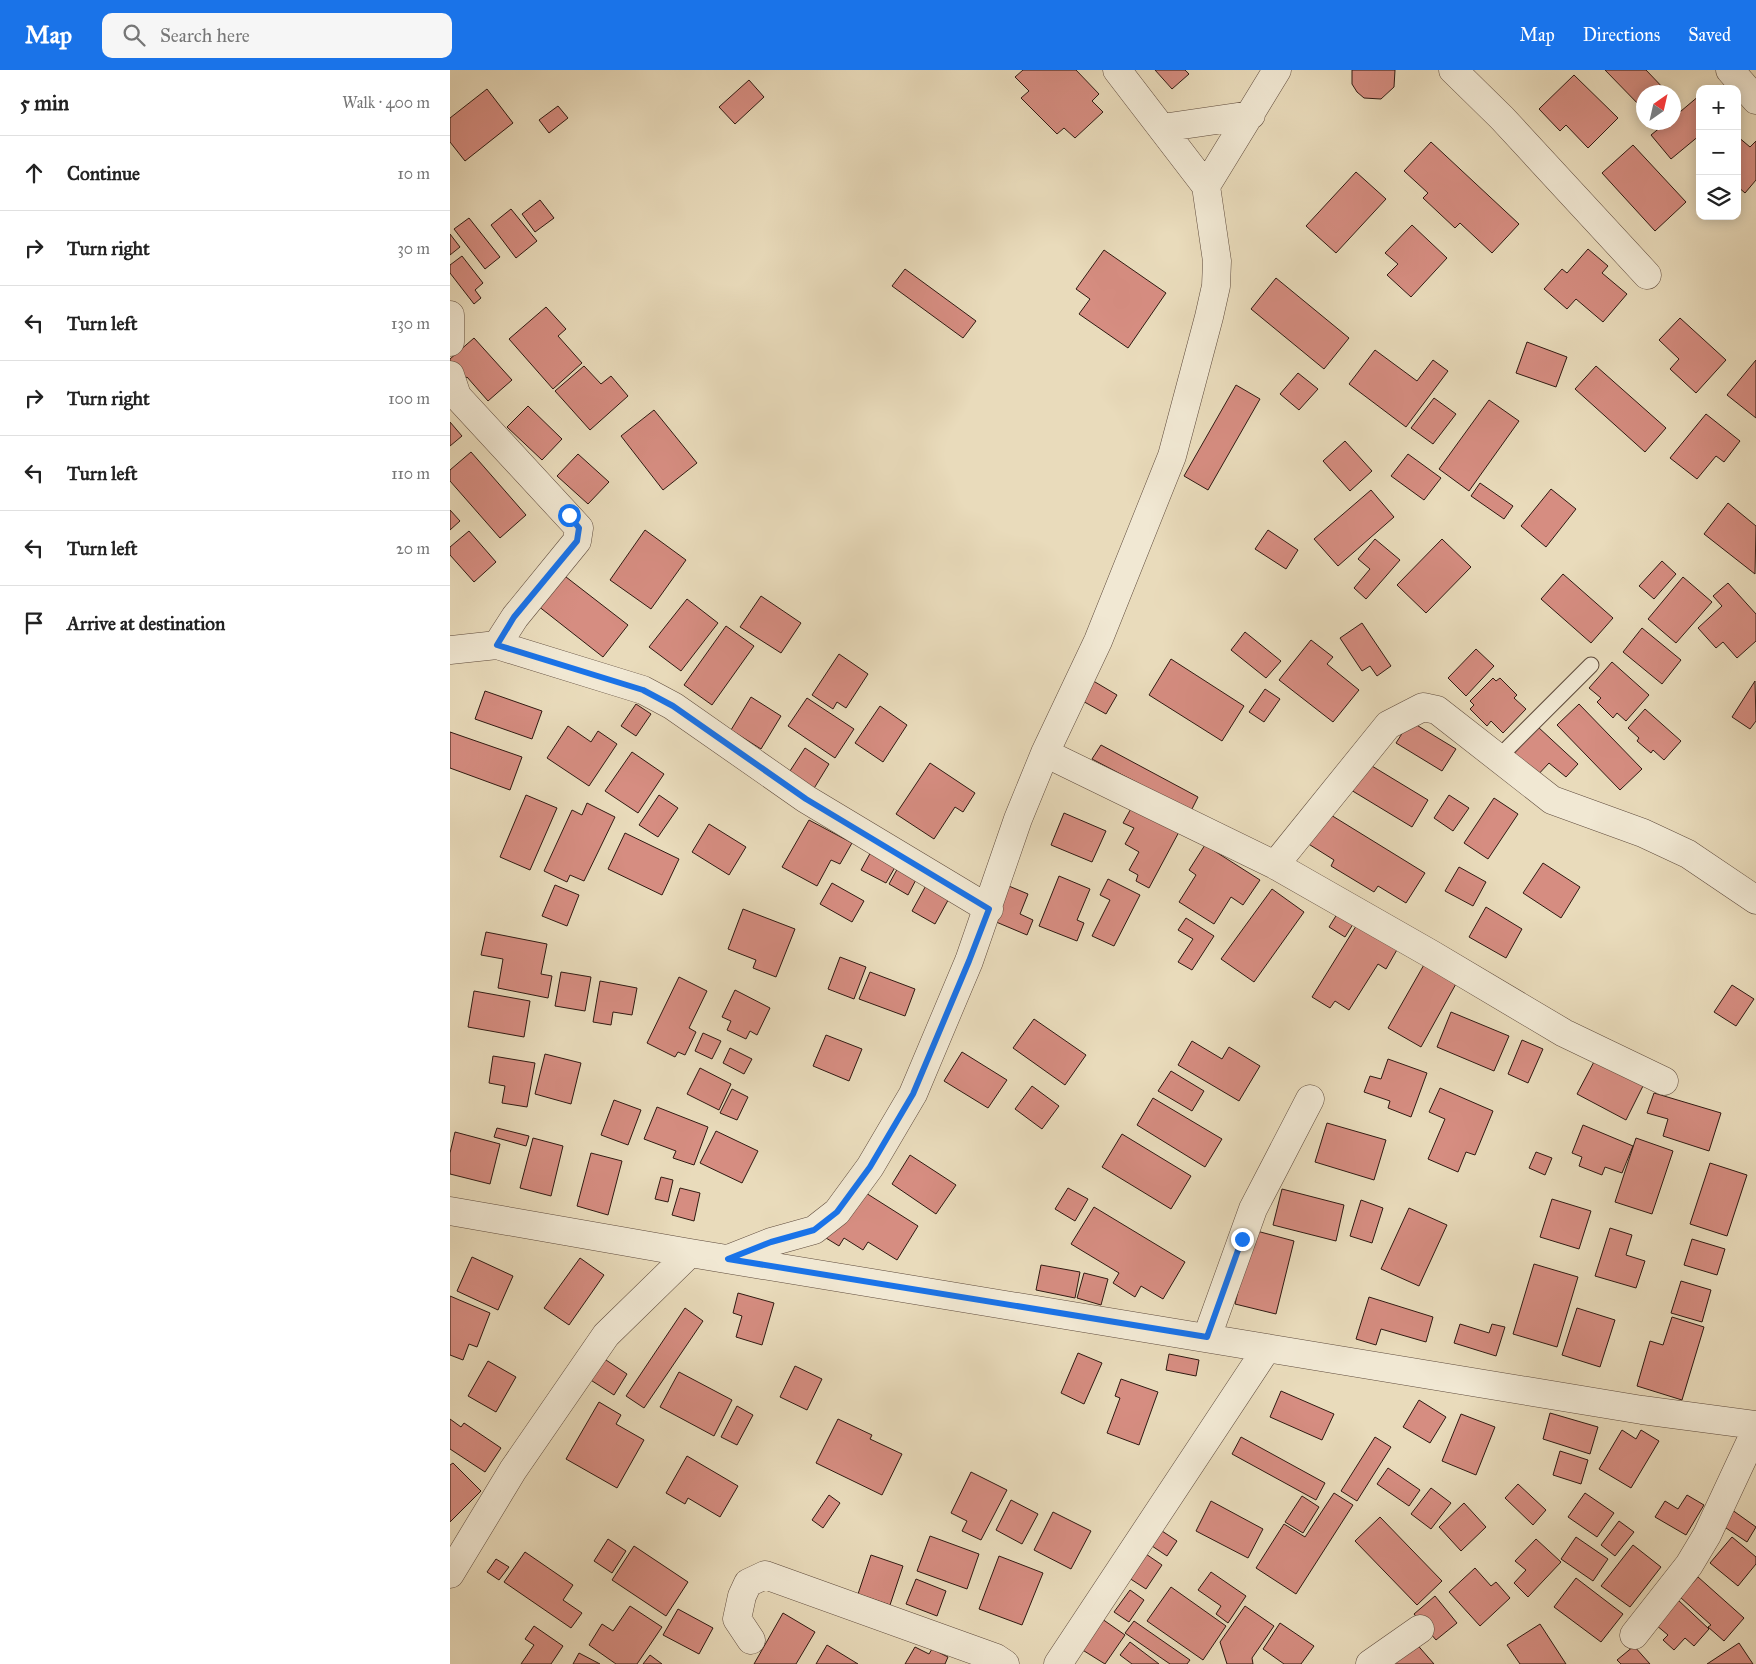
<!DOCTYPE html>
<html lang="en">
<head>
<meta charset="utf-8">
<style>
  body { margin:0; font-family:"IM FELL Great Primer",serif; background:#f6f6f6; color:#222 }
  .controls { position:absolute; right:15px; top:15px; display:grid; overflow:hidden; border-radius:10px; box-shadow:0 2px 12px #0003 }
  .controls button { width:45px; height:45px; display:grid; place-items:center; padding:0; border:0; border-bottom:1px solid #e0e0e0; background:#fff; color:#222; font:25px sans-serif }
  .compass { position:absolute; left:1186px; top:15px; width:45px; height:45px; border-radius:50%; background:#fff; box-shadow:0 2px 12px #0003; rotate:34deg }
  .stop { position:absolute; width:15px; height:15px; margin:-11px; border:4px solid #1a73e8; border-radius:50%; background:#fff }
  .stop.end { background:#1a73e8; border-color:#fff; box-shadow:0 1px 5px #0008 }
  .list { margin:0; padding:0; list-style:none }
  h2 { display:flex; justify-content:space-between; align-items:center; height:65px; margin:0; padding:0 20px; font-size:21px }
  h2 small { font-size:16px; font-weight:400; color:#767676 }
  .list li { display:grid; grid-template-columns:32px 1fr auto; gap:15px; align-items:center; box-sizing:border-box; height:75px; padding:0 20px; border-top:1px solid #e0e0e0 }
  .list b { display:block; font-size:19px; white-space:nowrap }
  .list em { font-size:16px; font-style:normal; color:#767676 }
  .icon { flex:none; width:28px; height:28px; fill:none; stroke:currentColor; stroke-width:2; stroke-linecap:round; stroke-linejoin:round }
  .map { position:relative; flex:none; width:1306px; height:1594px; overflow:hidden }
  header { display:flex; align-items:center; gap:30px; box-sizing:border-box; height:70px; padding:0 25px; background:#1a73e8; color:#fff }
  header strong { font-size:24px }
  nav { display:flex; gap:28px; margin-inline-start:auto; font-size:18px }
  .search { width:350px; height:45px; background:#f6f6f6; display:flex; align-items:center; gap:12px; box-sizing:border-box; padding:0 18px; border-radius:10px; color:#767676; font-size:19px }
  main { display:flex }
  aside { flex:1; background:#fff }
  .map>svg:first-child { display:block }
</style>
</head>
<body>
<header>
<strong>Map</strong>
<div class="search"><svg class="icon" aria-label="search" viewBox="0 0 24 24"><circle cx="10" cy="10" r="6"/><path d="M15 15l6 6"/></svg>Search here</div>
<nav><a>Map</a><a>Directions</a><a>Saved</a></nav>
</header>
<main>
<aside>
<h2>5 min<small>Walk · 400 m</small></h2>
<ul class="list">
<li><svg class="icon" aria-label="ahead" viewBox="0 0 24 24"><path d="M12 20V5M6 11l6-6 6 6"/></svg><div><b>Continue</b></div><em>10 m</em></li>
<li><svg class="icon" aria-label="right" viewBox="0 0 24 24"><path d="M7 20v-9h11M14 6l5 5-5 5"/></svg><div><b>Turn right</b></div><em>30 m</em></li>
<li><svg class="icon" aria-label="left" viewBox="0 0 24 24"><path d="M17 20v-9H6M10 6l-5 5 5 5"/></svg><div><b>Turn left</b></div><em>130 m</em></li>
<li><svg class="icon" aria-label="right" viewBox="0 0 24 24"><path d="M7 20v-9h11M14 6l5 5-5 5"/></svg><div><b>Turn right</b></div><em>100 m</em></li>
<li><svg class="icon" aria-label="left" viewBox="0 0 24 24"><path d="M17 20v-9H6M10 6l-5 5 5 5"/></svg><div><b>Turn left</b></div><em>110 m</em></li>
<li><svg class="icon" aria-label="left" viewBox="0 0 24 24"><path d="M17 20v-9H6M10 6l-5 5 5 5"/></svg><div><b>Turn left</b></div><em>20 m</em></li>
<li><svg class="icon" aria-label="arrive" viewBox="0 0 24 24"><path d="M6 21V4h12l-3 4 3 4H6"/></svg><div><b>Arrive at destination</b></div></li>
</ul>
</aside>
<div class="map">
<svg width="1306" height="1594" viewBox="0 0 1306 1594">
  <rect width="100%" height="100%" fill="#e9dbbb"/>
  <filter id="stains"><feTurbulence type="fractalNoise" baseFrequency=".004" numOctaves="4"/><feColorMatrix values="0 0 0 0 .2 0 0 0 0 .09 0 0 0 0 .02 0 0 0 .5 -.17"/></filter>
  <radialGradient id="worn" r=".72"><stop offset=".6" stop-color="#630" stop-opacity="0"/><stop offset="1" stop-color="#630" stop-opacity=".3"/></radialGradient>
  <path fill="#d68d81" stroke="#301a12" d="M573 0H626L649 24 642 31 653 42 625 68 614 58 607 64 571 28 579 21 565 7Z
    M705 0H735L739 4 722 19Z
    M902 0H945L944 17 931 29 914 28 907 22 902 14Z
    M1155 0H1196L1217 22H1194V40Z
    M1124 5 1168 48 1138 78 1116 55 1110 61 1089 39Z
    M299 10 314 27 285 54 269 37Z
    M37 19 63 53 15 91 0 72V48Z
    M1250 25V65L1221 89 1201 65 1217 52H1224V47Z
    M108 36 118 48 99 63 89 50Z
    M1287 66 1300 77 1306 71V110L1295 123 1287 116Z
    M981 72 1069 154 1042 183 1010 153 1005 158 973 128 978 123 954 101Z
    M1183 75 1236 132 1205 161 1152 103Z
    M906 102 936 129 886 183 856 156Z
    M90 130 104 148 85 162 72 144Z
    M61 139 87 171 66 188 41 155Z
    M19 148 50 187 35 199 4 159Z
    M962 155 997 188 961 227 937 205 948 194 935 183Z
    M0 164 10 177 0 185Z
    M1138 179 1158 196 1152 203 1177 224 1153 252 1126 229 1117 239 1094 219 1112 199 1117 203Z
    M654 180 716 223 678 278 629 244 640 229 626 219Z
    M12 186 33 213 25 220 31 228 24 234 0 203V195Z
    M455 199 526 251 513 268 442 216Z
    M826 208 899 268 874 299 801 239Z
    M96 237 116 259 108 266 132 293 103 319 59 269Z
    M1230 248 1276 290 1246 323 1220 299 1229 289 1209 270Z
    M24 268 62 310 38 331 17 307 14 309 0 293V289Z
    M1077 272 1117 287 1106 317 1066 303Z
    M925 280 967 311 983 290 998 301 956 357 899 314Z
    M1306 290V348L1277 325Z
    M134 296 151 314 161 306 178 326 140 360 105 321Z
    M1146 296 1216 358 1195 382 1125 319Z
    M848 303 868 319 849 340 830 324Z
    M786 315 810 329 758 420 734 406Z
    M984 328 1006 344 983 374 961 358Z
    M1039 330 1069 351 1019 421 989 399Z
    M78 336 112 369 92 390 57 357Z
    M204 340 247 393 213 420 171 366Z
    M1256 344 1290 371 1274 392 1266 386 1247 409 1220 388Z
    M0 352 12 366 0 376Z
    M895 371 922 401 900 421 873 391Z
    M21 382 76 445 50 468 0 411V400Z
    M128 384 159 412 138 434 107 406Z
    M958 384 991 408 974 430 941 406Z
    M1030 413 1063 436 1054 449 1021 426Z
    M1101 419 1126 439 1096 477 1071 456Z
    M921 420 944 447 888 496 864 469Z
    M1278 433 1306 456 1305 504 1254 464Z
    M0 440 10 451 0 460Z
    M195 460 236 490 201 539 160 510Z
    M818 460 848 480 836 499 805 479Z
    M19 461 46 492 24 512 0 485V477Z
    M925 469 950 490 916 529 904 518 920 499 908 489Z
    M992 469 1021 497 976 543 947 515Z
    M1212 491 1226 504 1204 529 1189 516Z
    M107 500 178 555 153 587 83 532Z
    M1113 504 1163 548 1141 573 1091 529Z
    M1233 507 1262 532 1226 573 1198 549Z
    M1278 513 1306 544V571L1287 588 1273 572 1266 578 1248 558 1272 536 1263 526Z
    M311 526 351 553 331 583 290 557Z
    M237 529 268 553 231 601 199 577Z
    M912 553 941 596 927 606 920 596 912 601 890 568Z
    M276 556 304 576 262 635 234 615Z
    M1192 558 1231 590 1212 614 1173 582Z
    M795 562 831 591 816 608 781 580Z
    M861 570 883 587 877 594 909 620 883 652 829 610Z
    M1026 579 1044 596 1016 626 998 608Z
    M389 584 418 604 396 638 387 632 383 639 362 625Z
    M721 589 794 636 772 671 699 625Z
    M1162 592 1199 625 1176 651 1167 643 1163 648 1147 632 1151 628 1139 618Z
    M1043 608 1046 611 1050 608 1067 625 1064 628 1076 639 1053 663 1041 651 1037 656 1020 639 1024 635 1020 631Z
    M640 609 667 625 656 644 629 629Z
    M1305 611 1306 651 1300 659 1282 647Z
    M815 619 830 629 814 652 799 642Z
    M35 621 92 641 82 669 25 649Z
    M301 627 331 646 311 679 281 660Z
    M357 628 404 659 385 688 338 656Z
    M186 634 201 644 186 666 171 656Z
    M1129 634 1192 699 1170 720 1107 655Z
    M430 636 457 655 433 692 405 673Z
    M1195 639 1231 671 1214 690 1203 680 1201 683 1187 671 1189 668 1178 658Z
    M960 651 1006 679 992 701 946 673Z
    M118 656 141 672 148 661 167 674 139 716 97 688Z
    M1088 657 1128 694 1116 707 1099 693 1084 709 1060 688Z
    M0 662 72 687 60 720 0 698Z
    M651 675 748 727 741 741 642 689Z
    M355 678 379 694 363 720 338 704Z
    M182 682 214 704 188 743 155 721Z
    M912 690 978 730 962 757 896 717Z
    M480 693 525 723 513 742 505 737 484 769 446 744Z
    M76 725 107 738 80 800 50 787Z
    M209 725 228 738 208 767 189 755Z
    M999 725 1019 738 1003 761 984 748Z
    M1044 728 1068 744 1038 789 1014 773Z
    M137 733 165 747 134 811 120 805 117 812 94 801 122 740 132 745Z
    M683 735 730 760 699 818 686 811 688 805 679 800 689 782 675 774 684 758 673 753Z
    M876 742 975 803 956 833 928 816 924 822 881 796 884 790 857 773Z
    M614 743 656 761 642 792 601 775Z
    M359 750 402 773 390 794 381 790 367 816 332 797Z
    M259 754 296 777 279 805 242 782Z
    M175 763 229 789 212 825 158 799Z
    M755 775 810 810 793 835 781 827 764 854 729 832 746 805 739 800Z
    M423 778 448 792 436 813 411 800Z
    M1093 793 1130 817 1111 848 1073 823Z
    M450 794 469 804 458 825 439 814Z
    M1009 797 1036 812 1023 836 995 821Z
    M609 806 640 819 627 850 634 853 627 871 589 856Z
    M658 809 690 825 664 876 642 866 660 830 650 825Z
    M479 810 502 823 485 854 462 841Z
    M382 813 414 831 402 852 370 834Z
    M554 814 578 824 570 844 583 850 577 865 539 849Z
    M105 815 129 825 117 856 92 846Z
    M822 819 854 842 804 912 771 889Z
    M1036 837 1072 859 1056 888 1019 867Z
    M293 839 345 859 326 907 303 898 306 890 278 879Z
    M889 841 905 851 895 867 879 857Z
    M736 848 764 866 742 900 728 892 743 869 728 860Z
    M908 853 948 878 936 899 928 894 899 940 885 931 880 938 862 927Z
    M36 862 97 874 91 904 102 906 98 928 48 918 53 889 31 885Z
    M390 887 416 897 404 929 378 919Z
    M975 893 1007 912 971 977 938 958Z
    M111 902 141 907 135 941 105 936Z
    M420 902 465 919 455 946 409 929Z
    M229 907 257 921 239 958 246 962 235 985 228 982 225 987 197 973Z
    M150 911 187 918 182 945 163 942 161 955 143 952Z
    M1282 915 1304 929 1286 956 1264 942Z
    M285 920 320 938 307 965 300 961 296 969 277 960 281 951 272 947Z
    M24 921 80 931 74 967 18 957Z
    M1001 942 1059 966 1044 1001 987 977Z
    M584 949 636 985 615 1015 563 978Z
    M253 963 271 971 262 989 245 981Z
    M376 965 412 979 399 1011 363 996Z
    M1072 970 1093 979 1078 1013 1058 1004Z
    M742 971 772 989 779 977 810 996 789 1031 728 995Z
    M280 978 302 989 294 1004 273 993Z
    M512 982 557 1010 538 1038 494 1011Z
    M95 984 131 993 121 1034 85 1024Z
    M43 986 85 993 77 1037 52 1033 55 1016 39 1013Z
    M1146 988 1194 1014 1176 1050 1127 1024Z
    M938 989 977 1003 961 1047 938 1038 940 1031 914 1022 920 1006 931 1009Z
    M250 998 281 1014 269 1040 237 1024Z
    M721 1001 754 1021 742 1041 708 1021Z
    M582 1016 609 1036 592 1059 565 1039Z
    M990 1018 1043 1041 1025 1085 1016 1082 1008 1102 978 1089 995 1049 979 1042Z
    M282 1019 298 1027 287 1050 270 1043Z
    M1204 1023 1271 1043 1259 1081 1213 1066 1218 1049 1197 1043Z
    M703 1028 772 1069 755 1097 687 1055Z
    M164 1030 191 1040 178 1075 151 1065Z
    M207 1037 258 1057 244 1095 223 1088 226 1081 194 1069Z
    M877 1053 936 1070 924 1110 865 1092Z
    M1133 1055 1183 1076 1172 1103 1155 1097 1152 1105 1129 1096 1132 1087 1122 1083Z
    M47 1058 79 1066 76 1076 44 1067Z
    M266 1061 308 1081 292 1113 250 1093Z
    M5 1062 50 1074 40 1114 0 1104V1083Z
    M672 1064 741 1106 721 1139 652 1097Z
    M83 1068 113 1076 101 1126 70 1118Z
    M1186 1068 1223 1081 1202 1144 1165 1132Z
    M1086 1082 1102 1088 1095 1105 1079 1098Z
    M141 1083 172 1091 158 1145 127 1136Z
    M460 1085 506 1115 486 1144 442 1114Z
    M1260 1093 1297 1105 1277 1166 1240 1154Z
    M211 1107 223 1110 218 1132 205 1129Z
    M230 1118 250 1123 244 1151 222 1145Z
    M408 1118 468 1156 447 1190 418 1172 413 1180 394 1168 389 1176 376 1168Z
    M618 1118 638 1129 625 1151 605 1139Z
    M832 1119 894 1135 886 1171 823 1155Z
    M1102 1129 1141 1141 1129 1179 1090 1167Z
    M911 1130 933 1138 922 1173 900 1166Z
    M644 1137 735 1192 713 1229 691 1216 685 1227 663 1213 669 1203 621 1174Z
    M959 1138 997 1155 969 1216 931 1199Z
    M1160 1158 1182 1165 1176 1185 1195 1191 1186 1218 1145 1206Z
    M803 1160 844 1171 826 1244 785 1234Z
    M1242 1169 1275 1179 1267 1205 1234 1195Z
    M22 1187 63 1206 48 1240 7 1221Z
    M130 1188 154 1205 119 1255 94 1238Z
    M1084 1194 1128 1207 1107 1277 1063 1264Z
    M591 1195 630 1202 625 1228 586 1220Z
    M634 1203 658 1209 651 1235 627 1228Z
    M1231 1211 1261 1220 1252 1252 1221 1243Z
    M288 1223 324 1233 312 1275 286 1267 292 1246 283 1243Z
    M0 1226 40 1243 27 1277 19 1274 13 1290 0 1285Z
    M919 1227 983 1247 976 1272 931 1259 926 1275 906 1269Z
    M235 1238 253 1251 194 1338 176 1326Z
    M1127 1238 1165 1250 1150 1297 1112 1285Z
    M1222 1247 1254 1257 1232 1330 1187 1316 1200 1271 1213 1275Z
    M1010 1254 1039 1263 1042 1254 1055 1257 1046 1286 1004 1273Z
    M628 1283 652 1293 634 1334 611 1323Z
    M719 1284 749 1290 746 1306 716 1300Z
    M150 1286 177 1304 164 1325 136 1307Z
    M38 1291 66 1307 46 1342 18 1326Z
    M345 1296 372 1309 357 1340 330 1327Z
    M229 1302 282 1330 264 1366 210 1337Z
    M671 1309 708 1322 689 1375 657 1363 670 1328 665 1326Z
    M831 1321 884 1344 872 1370 820 1347Z
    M969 1330 996 1347 980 1373 953 1357Z
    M149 1332 171 1345 166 1354 194 1370 167 1418 116 1389Z
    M287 1336 303 1345 287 1375 271 1367Z
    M1100 1343 1148 1357 1140 1384 1093 1369Z
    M1011 1344 1045 1357 1026 1405 992 1391Z
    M0 1349 11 1357 14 1353 51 1378 35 1402 0 1379Z
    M388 1349 422 1365 420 1369 452 1384 432 1425 366 1393Z
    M1172 1360 1186 1369 1191 1360 1209 1371 1181 1418 1149 1399Z
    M791 1367 875 1413 866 1430 782 1384Z
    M925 1367 941 1377 907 1431 891 1421Z
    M1110 1381 1138 1390 1131 1414 1103 1405Z
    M237 1386 288 1416 270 1447 238 1428 235 1434 216 1423Z
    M3 1393 31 1421 0 1452V1395Z
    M938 1398 970 1420 959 1436 927 1414Z
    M521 1402 557 1420 531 1470 512 1461 517 1451 501 1443Z
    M1068 1414 1096 1440 1083 1455 1055 1428Z
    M981 1418 1001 1433 981 1459 961 1444Z
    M884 1423 903 1435 846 1524 806 1498 834 1454 855 1467Z
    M1135 1423 1164 1443 1147 1467 1118 1447Z
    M379 1425 390 1433 373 1458 362 1450Z
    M1237 1425 1254 1435 1236 1465 1205 1447 1215 1431 1228 1439Z
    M852 1426 869 1437 853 1463 835 1452Z
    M561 1430 588 1444 572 1474 546 1460Z
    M761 1431 813 1459 798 1488 746 1461Z
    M1014 1433 1036 1457 1011 1481 989 1457Z
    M1278 1437 1306 1457 1297 1472 1267 1452Z
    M603 1442 641 1461 621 1499 584 1480Z
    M930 1447 992 1511 967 1535 905 1471Z
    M1169 1451 1184 1462 1165 1486 1151 1475Z
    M706 1457 727 1471 717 1486 696 1472Z
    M480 1466 529 1484 517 1519 467 1501Z
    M1126 1467 1158 1489 1143 1511 1111 1489Z
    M1282 1467 1306 1487V1494L1288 1516 1260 1493Z
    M158 1469 176 1481 162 1503 144 1491Z
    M1086 1469 1111 1492 1078 1527 1064 1513 1076 1500 1065 1491Z
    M1183 1475 1211 1497 1180 1537 1151 1516Z
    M184 1476 238 1512 216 1546 162 1510Z
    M75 1482 123 1515 113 1530 132 1543 121 1558 54 1512Z
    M693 1482 712 1495 696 1519 676 1506Z
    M421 1485 453 1496 440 1535 408 1524Z
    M549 1486 593 1503 572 1555 529 1539Z
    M46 1489 59 1497 49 1510 37 1502Z
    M1025 1498 1041 1516 1046 1512 1060 1528 1030 1556 999 1522Z
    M761 1502 796 1526 778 1553 766 1544 771 1536 748 1520Z
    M1248 1507 1294 1548 1274 1571 1258 1557 1261 1555 1230 1527Z
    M1126 1508 1173 1544 1151 1572 1104 1537Z
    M466 1509 496 1521 487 1546 456 1534Z
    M721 1517 776 1556 753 1590 697 1551Z
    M680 1520 694 1530 679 1552 664 1542Z
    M985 1526 1007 1553 986 1570 964 1544Z
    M1228 1530 1259 1559 1244 1576 1235 1568 1224 1580 1213 1570 1218 1565 1206 1555Z
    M180 1536 212 1557 187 1594H166L139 1575 152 1554 163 1561Z
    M795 1536 824 1556 802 1588 803 1594H777L770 1572Z
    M228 1539 263 1558 249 1584 213 1565Z
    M333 1543 365 1562 346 1594H304Z
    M645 1544 675 1565 655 1594 623 1574Z
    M684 1551 740 1590 737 1594H720L675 1563Z
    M830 1553 864 1576 851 1594H834L813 1579Z
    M1090 1554 1116 1594H1070L1057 1575Z
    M84 1556 113 1576 101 1594H71L84 1575 75 1569Z
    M964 1571 984 1594H939Z
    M680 1572 709 1594H682L670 1585Z
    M1289 1573 1303 1594H1257Z
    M377 1575 408 1594H366Z
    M1184 1576 1200 1594H1171L1167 1590Z
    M465 1577 479 1584 482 1579 498 1587 495 1594H455Z
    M129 1583 150 1594H123Z
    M200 1585 212 1594H193Z"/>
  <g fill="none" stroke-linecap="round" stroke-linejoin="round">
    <defs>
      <path id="service" d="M1049 687 1141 595"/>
      <path id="minor" d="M1003 0 1052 48 1197 205
        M1280 0 1306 30
        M712 58 801 45
        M756 116 827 0
        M0 245V272
        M0 305 7 326 129 458 127 471 65 547 47 575 193 620 223 636 356 729 539 839
        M0 580 47 575
        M595 683 825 795 981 884 1114 963 1214 1011
        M825 795 938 655 973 637 987 640 1102 730 1193 763 1238 784 1306 830
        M0 1141 240 1183 1192 1340 1306 1355
        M278 1189 321 1172 364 1160 387 1142 420 1097 463 1024 519 891 568 749 595 683 648 571 722 386 759 247 766 216 767 191 756 116 667 0
        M757 1267 803 1139 860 1029
        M0 1504 63 1400 156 1265 240 1183
        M1184 1565 1239 1495 1257 1465 1306 1360
        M301 1570 287 1549 292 1526 298 1513 315 1505 546 1588 555 1594
        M608 1594 817 1278
        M920 1594 970 1559"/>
    </defs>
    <use href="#service" stroke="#5e4a3c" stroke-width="17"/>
    <use href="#minor" stroke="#5e4a3c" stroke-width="29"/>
    <use href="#service" stroke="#f1e8d3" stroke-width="15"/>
    <use href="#minor" stroke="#f1e8d3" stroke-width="28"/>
  </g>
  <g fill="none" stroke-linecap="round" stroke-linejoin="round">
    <path stroke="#1a73e8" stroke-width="6" d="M119 445 129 458 127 471 64 547 47 575 193 620 223 636 356 729 539 839 519 891 463 1024 420 1097 387 1142 364 1160 321 1172 278 1189 757 1267 792 1169"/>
  </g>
  <rect width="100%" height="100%" filter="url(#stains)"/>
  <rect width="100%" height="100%" fill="url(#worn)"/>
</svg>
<div class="controls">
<button>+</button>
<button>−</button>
<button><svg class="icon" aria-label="layers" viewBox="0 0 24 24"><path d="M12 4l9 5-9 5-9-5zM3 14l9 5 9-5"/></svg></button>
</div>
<svg class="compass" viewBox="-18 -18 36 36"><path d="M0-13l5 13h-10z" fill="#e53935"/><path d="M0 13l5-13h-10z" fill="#767676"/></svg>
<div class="stop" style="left:119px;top:445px"></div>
<div class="stop end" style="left:792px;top:1169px"></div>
</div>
</main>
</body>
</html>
